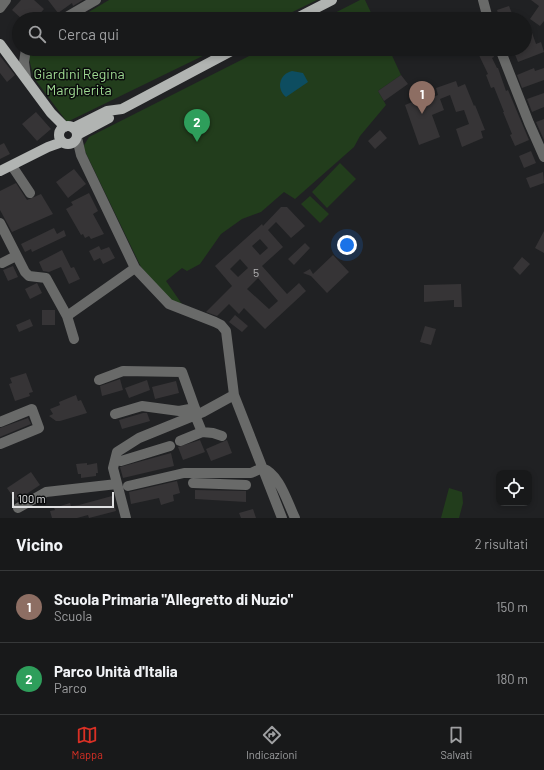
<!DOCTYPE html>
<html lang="it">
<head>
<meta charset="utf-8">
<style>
  body { margin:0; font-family:Barlow,sans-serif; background:#252627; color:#f1f3f6 }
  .controls { position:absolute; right:12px; bottom:12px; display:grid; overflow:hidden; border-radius:8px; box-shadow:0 2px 6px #0003 }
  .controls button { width:36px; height:36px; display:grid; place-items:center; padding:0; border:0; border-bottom:1px solid #363839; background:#18191a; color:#f1f3f6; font:20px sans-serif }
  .scale { position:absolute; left:12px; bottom:10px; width:102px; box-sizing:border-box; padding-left:4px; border:2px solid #dfe0e1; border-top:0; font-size:11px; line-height:14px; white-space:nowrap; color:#dfe0e1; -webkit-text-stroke:3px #0a0b0c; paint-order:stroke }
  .you { position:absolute; left:347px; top:245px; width:14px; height:14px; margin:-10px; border:3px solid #fff; border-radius:50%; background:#1a73e8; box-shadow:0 0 0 6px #1a73e833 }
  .badge { display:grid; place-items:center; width:26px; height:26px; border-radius:50%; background:#d93025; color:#fff; font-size:13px; font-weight:700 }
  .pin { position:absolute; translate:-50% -33px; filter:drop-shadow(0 1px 2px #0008) }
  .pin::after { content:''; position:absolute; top:21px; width:14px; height:12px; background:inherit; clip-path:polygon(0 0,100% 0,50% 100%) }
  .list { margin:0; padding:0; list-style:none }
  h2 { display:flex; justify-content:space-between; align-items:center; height:52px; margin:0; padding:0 16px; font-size:17px }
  h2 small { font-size:13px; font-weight:400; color:#9fa0a2 }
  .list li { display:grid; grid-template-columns:26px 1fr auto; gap:12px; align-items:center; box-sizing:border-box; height:72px; padding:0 16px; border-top:1px solid #363839 }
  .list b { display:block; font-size:15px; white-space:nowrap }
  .list p { margin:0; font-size:13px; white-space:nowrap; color:#9fa0a2 }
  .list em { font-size:13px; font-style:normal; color:#9fa0a2 }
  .icon { flex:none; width:22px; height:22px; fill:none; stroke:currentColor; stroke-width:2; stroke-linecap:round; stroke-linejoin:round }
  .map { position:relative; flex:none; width:544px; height:518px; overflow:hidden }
  .search { position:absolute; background:#18191a; box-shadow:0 2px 6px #0003; left:12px; right:12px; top:12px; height:44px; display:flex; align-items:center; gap:10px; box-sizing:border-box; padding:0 14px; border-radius:22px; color:#9fa0a2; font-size:15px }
  .sheet { height:196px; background:#18191a }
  nav { display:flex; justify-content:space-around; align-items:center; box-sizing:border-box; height:56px; border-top:1px solid #363839; background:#18191a; font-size:11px; color:#9fa0a2 }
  nav a { display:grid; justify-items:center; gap:2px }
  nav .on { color:#d93025 }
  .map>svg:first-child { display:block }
</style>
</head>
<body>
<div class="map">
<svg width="544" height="518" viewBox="0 0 544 518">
  <rect width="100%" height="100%" fill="#202123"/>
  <path fill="#223d1c" d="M109 0H317L278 19H77Z
    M360 0H365L374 19H323Z
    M30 49H217L67 122 34 78 27 51Z
    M263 49H389L401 75 378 91 386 105 360 136 354 147 295 199 284 192 261 212 242 219 221 234 200 264 187 271 182 268 166 281 184 307 168 299 141 267 83 147 89 137Z
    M340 163 356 179 327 208 312 192Z
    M310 196 329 214 320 223 301 204Z
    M449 488 462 492 463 503 459 518H441Z"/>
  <path fill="#0d4d60" d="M292 71 303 73 308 82 286 97C276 89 279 74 292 71Z"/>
  <path fill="#363436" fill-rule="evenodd" d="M21 0H34L44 9 35 19H22L12 10Z
    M48 0H83L73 6 72 3 58 13Z
    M531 0H544V21L540 26 530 19 539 6Z
    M509 6 513 16 500 19 497 10Z
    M531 30 536 44 541 42 544 52 518 62 514 52 525 49V32Z
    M476 49H491L494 57 492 58 497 68H498L506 91 508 90 529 140 515 146 510 135 512 134 503 112H504L494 87 491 88 486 75 488 74Z
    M0 56 15 75 7 82 0 73Z
    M534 68 535 71 544 68V80L522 88 517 75Z
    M401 75 408 84 384 101 378 91Z
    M456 81 458 87 465 84 474 106 475 105 485 130 481 131 483 138 462 147 456 129 469 124 464 110 456 112 450 95 440 99 444 110 432 115 440 137 419 145 405 105 422 98 424 101 438 95 436 88Z
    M544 93V107L532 112 527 99Z
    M36 112 51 129 37 141 22 124Z
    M544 119V140L536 122Z
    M380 130 387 138 375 149 368 141Z
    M4 143 10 154 0 159V145Z
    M531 151 536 163 524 168 519 156Z
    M74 169 86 184 68 198 56 182Z
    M543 172 544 183 530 188 526 178Z
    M16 183 27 200 41 194 53 214 12 232 0 210V191Z
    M89 193 98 211 93 214 104 234 91 239 89 236 85 238 83 234 81 235 66 209 73 205 71 202Z
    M281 207H287L305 226 291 238 276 222 268 230 283 247 262 266 287 294 299 283 306 291 265 329 244 308 239 314 229 304 217 316 206 312 232 286 215 266 262 224 263 226ZM260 239 268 248 260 255 252 246ZM240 259 248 268 238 277 230 269ZM258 278 278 301 269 309 247 289Z
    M54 228 57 234 64 230 66 236 32 252 31 249 25 252 21 244Z
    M544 231V253L535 248Z
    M305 243 310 248 294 265 288 259Z
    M99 246 101 250 109 247 115 258 103 264 100 258 94 261 89 251Z
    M62 250 71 268 74 267 80 279 69 284 61 267 49 272 43 271 39 262Z
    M333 255 349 272 327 293 311 276 303 273 310 269 313 274Z
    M522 257 530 264 520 275 513 268Z
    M13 266 18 277 8 281 3 270Z
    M37 283 42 293 30 299 25 289Z
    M461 284 462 307H454V300L424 302V285Z
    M42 310H55V325H42Z
    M235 315 248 326 242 332 229 322Z
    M30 319 33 326 19 332 16 325Z
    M425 326 436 329 431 345 420 342Z
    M26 373 33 392 29 393 30 396 15 401 9 384 12 383 10 378Z
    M120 379 123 390 102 396 100 386Z
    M147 380 150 390 129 398 125 388Z
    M176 381 179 393 155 399 152 387Z
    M76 395 78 401 81 400 87 413 60 421H56L49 416 53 414 50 409 60 405 59 402Z
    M143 413H147L150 421 122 429 119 420Z
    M28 418 31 424 0 437V428Z
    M200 440 205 452 183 460 178 447Z
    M227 440 232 453 211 461 206 449Z
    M171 453 174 466 123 478 120 467Z
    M87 463V465L97 463 98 473H96V476L81 478V474H78L76 464Z
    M31 472 40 485 16 501 7 488Z
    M177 481 180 493 173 495 174 501 161 505 159 498 131 504 129 492Z
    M195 490 246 491V502L195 499Z
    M112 496 116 511 89 518 88 515 77 518H52L50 511 55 510 54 508 70 503 71 506 79 505Z
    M253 509 256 518H241L239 513Z"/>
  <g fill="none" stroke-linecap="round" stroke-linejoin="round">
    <path stroke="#696a69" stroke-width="10" d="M483 0 488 19
      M0 8 6 0
      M63 19 96 0
      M500 49 529 123 544 157
      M26 77 24 62 26 49
      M77 138 81 155 135 268 169 304 215 322 221 325 226 331 234 395 282 518
      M12 166 30 193
      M0 223 25 272 29 276 46 278 67 316 74 339
      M2 263 16 256
      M67 316 135 268
      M99 380 123 371 182 372 197 414
      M115 414 142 406 179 411 195 408
      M0 422 32 409 39 428 0 444
      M202 432 213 433 222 436
      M180 441 202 432 195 415
      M121 461 170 446
      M193 483 246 485
      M128 486 184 473H251L262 468C280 474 287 502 295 518
      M18 508 46 492 117 484
      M126 518 113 468 117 452 139 438 203 412 234 395"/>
    <path stroke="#b1b4b2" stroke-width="10" d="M295 19 332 0
      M0 44 51 113 65 127
      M59 135a9 9 0 1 1 18 0a9 9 0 1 1-18 0Z
      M73 128 107 111 122 109 235 49
      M77 135 109 118
      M0 171 48 147 62 142"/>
  </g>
  <g text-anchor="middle" stroke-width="3" stroke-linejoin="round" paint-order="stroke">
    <g font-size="12" fill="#b5b5b6">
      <text x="256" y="277">5</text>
    </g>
    <g font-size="14" fill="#9ed991" stroke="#0a0b0c">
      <text x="79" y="79">Giardini Regina<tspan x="79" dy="16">Margherita</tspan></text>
    </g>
  </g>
</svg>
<div class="controls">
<button><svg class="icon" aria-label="locate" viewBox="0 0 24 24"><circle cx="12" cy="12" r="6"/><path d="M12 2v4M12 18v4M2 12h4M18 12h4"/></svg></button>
</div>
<div class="scale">100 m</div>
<div class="you"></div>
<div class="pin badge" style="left:422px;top:114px;background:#8d6e63">1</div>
<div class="pin badge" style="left:197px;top:142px;background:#2e9e5b">2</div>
<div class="search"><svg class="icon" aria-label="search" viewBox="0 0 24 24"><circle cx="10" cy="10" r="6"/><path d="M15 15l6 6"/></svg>Cerca qui</div>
</div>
<section class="sheet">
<h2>Vicino<small>2 risultati</small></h2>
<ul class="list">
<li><span class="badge" style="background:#8d6e63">1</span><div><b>Scuola Primaria &quot;Allegretto di Nuzio&quot;</b><p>Scuola</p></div><em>150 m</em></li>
<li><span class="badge" style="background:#2e9e5b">2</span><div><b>Parco Unità d'Italia</b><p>Parco</p></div><em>180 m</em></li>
</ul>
</section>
<nav>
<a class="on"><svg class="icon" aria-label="map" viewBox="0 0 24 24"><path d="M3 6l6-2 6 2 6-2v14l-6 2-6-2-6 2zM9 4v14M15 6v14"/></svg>Mappa</a>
<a><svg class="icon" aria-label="directions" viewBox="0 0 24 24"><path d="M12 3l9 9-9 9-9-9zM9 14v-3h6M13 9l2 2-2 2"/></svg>Indicazioni</a>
<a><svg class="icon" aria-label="saved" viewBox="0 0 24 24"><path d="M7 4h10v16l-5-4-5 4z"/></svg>Salvati</a>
</nav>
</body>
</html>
